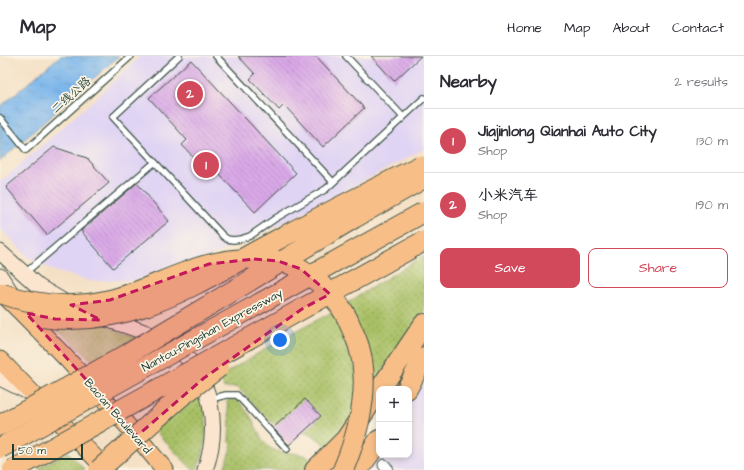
<!DOCTYPE html>
<html lang="en">
<head>
<meta charset="utf-8">
<style>
  body { margin:0; font-family:"Architects Daughter","LXGW WenKai TC",sans-serif; background:#f7f7f7; color:#2b2b33 }
  .controls { position:absolute; right:12px; bottom:12px; display:grid; overflow:hidden; border-radius:8px; box-shadow:0 2px 6px #0003 }
  .controls button { width:36px; height:36px; display:grid; place-items:center; padding:0; border:0; border-bottom:1px solid #e1e1e2; background:#fff; color:#2b2b33; font:20px sans-serif }
  .scale { position:absolute; left:12px; bottom:10px; width:71px; box-sizing:border-box; padding-left:4px; border:2px solid #1f3d34; border-top:0; font-size:11px; line-height:14px; white-space:nowrap; color:#1f3d34; -webkit-text-stroke:3px #fcf5e5; paint-order:stroke }
  .you { position:absolute; left:280px; top:284px; width:14px; height:14px; margin:-10px; border:3px solid #fff; border-radius:50%; background:#1a73e8; box-shadow:0 0 0 6px #1a73e833 }
  .badge { display:grid; place-items:center; width:26px; height:26px; border-radius:50%; background:#d1495b; color:#fff; font-size:13px; font-weight:700 }
  .pin { position:absolute; translate:-50% -50%; border:2px solid #fff; box-shadow:0 1px 4px #0006 }
  .list { margin:0; padding:0; list-style:none }
  h2 { display:flex; justify-content:space-between; align-items:center; height:52px; margin:0; padding:0 16px; font-size:17px }
  h2 small { font-size:13px; font-weight:400; color:#7c7c81 }
  .list li { display:grid; grid-template-columns:26px 1fr auto; gap:12px; align-items:center; box-sizing:border-box; height:64px; padding:0 16px; border-top:1px solid #e1e1e2 }
  .list b { display:block; font-size:15px; white-space:nowrap }
  .list p { margin:0; font-size:13px; white-space:nowrap; color:#7c7c81 }
  .list em { font-size:13px; font-style:normal; color:#7c7c81 }
  .actions { display:flex; gap:8px; padding:12px 16px }
  .actions a { flex:1; padding:9px 0; border:1px solid #d1495b; border-radius:8px; text-align:center; font-size:14px; color:#d1495b }
  .actions .main { background:#d1495b; color:#fff }
  .map { position:relative; flex:none; width:424px; height:414px; overflow:hidden }
  header { display:flex; align-items:center; gap:24px; box-sizing:border-box; height:56px; padding:0 20px; background:#fff; border-bottom:1px solid #e1e1e2 }
  header strong { font-size:19px }
  nav { display:flex; gap:22px; margin-inline-start:auto; font-size:14px }
  main { display:flex }
  aside { flex:1; background:#fff }
  .map>svg:first-child { display:block }
</style>
</head>
<body>
<header>
<strong>Map</strong>
<nav><a>Home</a><a>Map</a><a>About</a><a>Contact</a></nav>
</header>
<main>
<div class="map">
<svg width="424" height="414" viewBox="0 0 424 414">
  <defs>
    <pattern id="grass-dots" width="8" height="8" patternUnits="userSpaceOnUse"><rect width="8" height="8" fill="#a8c065"/><path d="M2 2h.1M6 6h.1" fill="none" stroke="#889d54" stroke-width="1.8" stroke-linecap="round"/></pattern>
    <pattern id="water-ripples" width="26" height="14" patternUnits="userSpaceOnUse"><rect width="26" height="14" fill="#7ab5eb"/><path d="M2 4q2-2 4 0t4 0M15 11q2-2 4 0t4 0" fill="none" stroke="#6394bf"/></pattern>
    <pattern id="building-back-hatch" width="6" height="6" patternUnits="userSpaceOnUse"><rect width="6" height="6" fill="#daa9e8"/><path d="M-1 5l2 2M0 0l6 6M5-1l2 2" fill="none" stroke="#b08bbd"/></pattern>
  </defs>
  <rect width="100%" height="100%" fill="#fcf5e5"/>
  <filter id="ink" filterUnits="userSpaceOnUse"><feTurbulence type="fractalNoise" baseFrequency=".025" numOctaves="2"/><feDisplacementMap in="SourceGraphic" scale="8" xChannelSelector="R" yChannelSelector="G"/><feConvolveMatrix kernelMatrix="1 2 1 2 8 2 1 2 1" color-interpolation-filters="sRGB"/></filter>
  <filter id="wash" filterUnits="userSpaceOnUse"><feTurbulence type="fractalNoise" baseFrequency=".012" numOctaves="4" result="noise"/><feDisplacementMap in="SourceGraphic" scale="16" xChannelSelector="R" yChannelSelector="G"/><feGaussianBlur stdDeviation="0.9" result="paint"/><feColorMatrix in="noise" values="0 0 0 0 0 0 0 0 0 0 0 0 0 0 0 0 0 1.4 0 .05"/><feComposite in="paint" operator="in"/></filter>
  <g filter="url(#wash)">
    <rect width="100%" height="100%" fill="#f4e0c4"/>
    <path fill="#e0d4f4" d="M140 0H424V93L279 169 193 208 140 224 90 225 54 215 28 201 0 172V126L96 42Z
      M424 318V414H366L379 399H409V345Z"/>
    <path fill="url(#grass-dots)" stroke="#647e4c" d="M424 199V256L404 282 372 333 347 247Z
      M334 255 348 280 358 326 353 365 330 392 311 378 271 366 237 331 224 332 219 321 282 283Z
      M106 268 125 278 139 282 94 306 57 273V270Z
      M199 337C210 358 208 395 196 414H193L154 374Z
      M236 341C242 350 251 359 255 369 260 378 262 386 270 392 279 399 303 394 314 405L304 414H224L232 388 229 385 230 365 227 345Z
      M68 396 85 414H40L39 412Z"/>
    <path fill="url(#water-ripples)" stroke="#4c7990" d="M60 0H119L0 105V51Z"/>
    <g id="blocks">
      <path fill="url(#building-back-hatch)" d="M238 0H316L364 52 323 91 284 49 279 54 250 23 255 18Z
        M371 0H421L394 25Z
        M191 4 296 117 255 156 216 115 211 120 182 89 187 84 149 42Z
        M54 91 87 102 109 127 47 179 6 131Z
        M137 127 169 165 113 212 81 175Z
        M305 343 321 360 289 389 273 372Z"/>
    </g>
  </g>
  <g filter="url(#ink)">
    <use href="#blocks" fill-opacity="0" stroke="#3f554a" stroke-width="1"/>
    <g fill="none" stroke-linecap="round" stroke-linejoin="round">
      <defs>
        <path id="lane" d="M179 0 113 61 223 180 227 183 233 184 241 183 250 180 276 162 326 133 424 42
          M216 0 333 126
          M346 0 403 61
          M0 62 26 94 131 0
          M25 217 154 107
          M210 343 226 339H237L287 393"/>
        <path id="street" d="M384 409 388 414"/>
        <path id="secondary" d="M0 196 39 231 68 248
          M0 220 16 244
          M100 261C123 269 156 278 176 292 213 320 220 372 205 414
          M0 322 28 336"/>
        <path id="primary" d="M2 237C59 293 114 352 165 414
          M0 304 107 414"/>
        <path id="highway" d="M380 333 424 268
          M407 333 424 301
          M315 414 346 383 379 334
          M358 414 379 384"/>
      </defs>
      <use href="#lane" stroke="#3f554a" stroke-width="8"/>
      <use href="#street" stroke="#3f554a" stroke-width="13"/>
      <use href="#secondary" stroke="#3f554a" stroke-width="17"/>
      <use href="#primary" stroke="#3f554a" stroke-width="19"/>
      <use href="#highway" stroke="#3f554a" stroke-width="22"/>
      <use href="#lane" stroke="#fff" stroke-width="5.5"/>
      <use href="#street" stroke="#fff" stroke-width="11"/>
      <use href="#secondary" stroke="#fce5cf" stroke-width="15"/>
      <use href="#primary" stroke="#f7be88" stroke-width="17"/>
      <use href="#highway" stroke="#f7be88" stroke-width="20"/>
      <defs>
        <path id="highway-bridge" d="M0 237C36 250 73 253 110 244 136 238 161 225 186 216 219 203 268 195 301 213 305 215 309 219 313 222 329 234 344 252 351 271 354 278 357 284 359 291 371 332 359 376 343 414
          M42 261C132 274 200 225 275 185 323 159 372 134 420 110
          M0 369 128 298 354 162 424 122
          M0 392 424 156
          M13 414 424 185
          M99 414 179 342 219 311"/>
      </defs>
      <use href="#highway-bridge" stroke="#3f554a" stroke-width="22" stroke-linecap="butt"/>
      <use href="#highway-bridge" stroke="#f7be88" stroke-width="20"/>
    </g>
  </g>
  <path fill="#c2185b" fill-opacity="0.2" stroke="#c2185b" stroke-width="3" stroke-dasharray="8 5" stroke-linejoin="round" d="M254 203 278 205 301 213 330 238 302 253 204 322 137 380 26 257 55 263 101 264 71 249 110 244 209 208Z"/>
  <g text-anchor="middle" stroke-width="3.5" stroke-linejoin="round" paint-order="stroke">
    <g font-size="12" fill="#1f3d34" stroke="#fcf5e5">
      <text transform="translate(71 39) rotate(-42)" y="4">二线公路</text>
      <text transform="translate(212 274) rotate(-29)" y="4">Nantou-Pingshan Expressway</text>
      <text transform="translate(118 360) rotate(49)" y="4">Bao‘an Boulevard</text>
    </g>
  </g>
</svg>
<div class="controls">
<button>+</button>
<button>−</button>
</div>
<div class="scale">50 m</div>
<div class="you"></div>
<div class="pin badge" style="left:206px;top:109px">1</div>
<div class="pin badge" style="left:190px;top:38px">2</div>
</div>
<aside>
<h2>Nearby<small>2 results</small></h2>
<ul class="list">
<li><span class="badge">1</span><div><b>Jiajinlong Qianhai Auto City</b><p>Shop</p></div><em>130 m</em></li>
<li><span class="badge">2</span><div><b>小米汽车</b><p>Shop</p></div><em>190 m</em></li>
</ul>
<div class="actions"><a class="main">Save</a><a>Share</a></div>
</aside>
</main>
</body>
</html>
